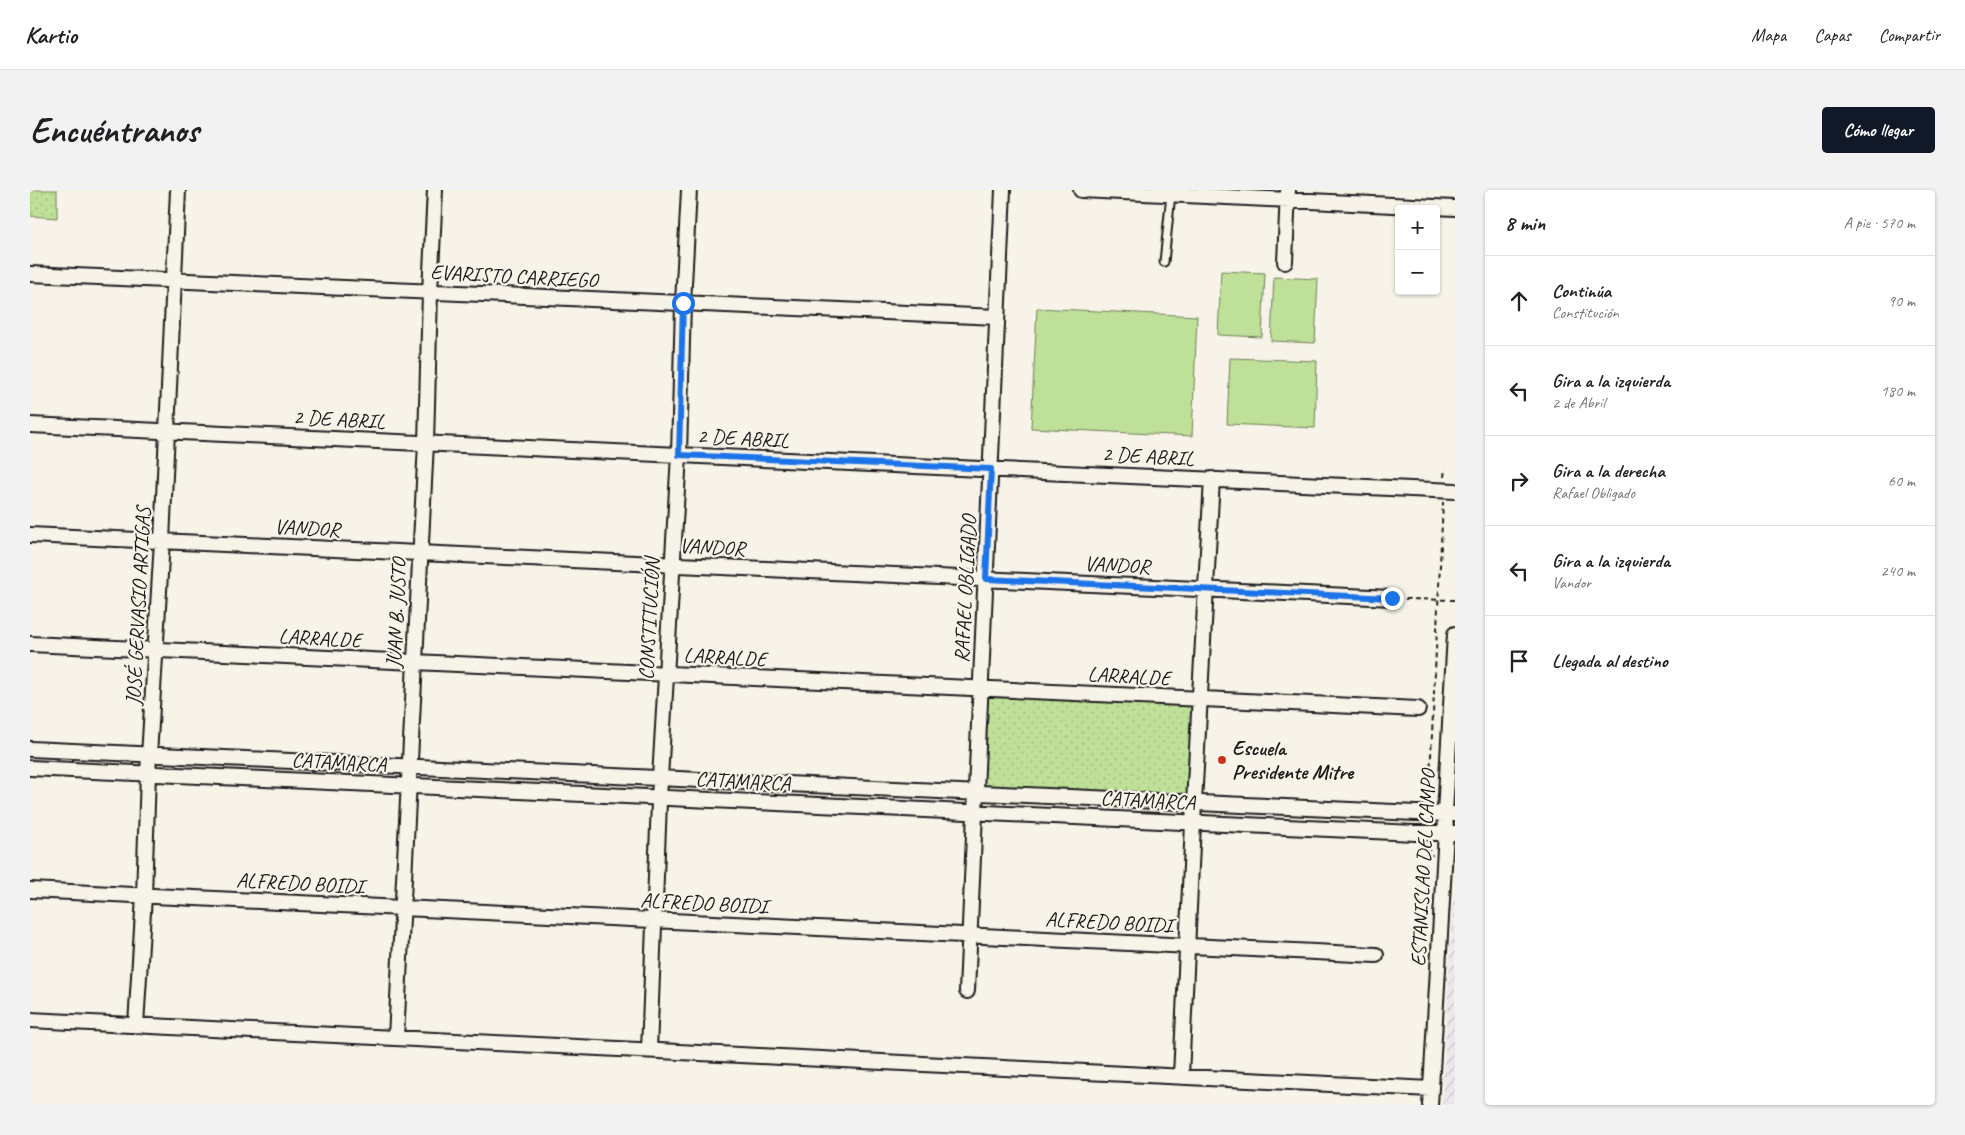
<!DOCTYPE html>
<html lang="es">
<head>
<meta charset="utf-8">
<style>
  body { margin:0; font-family:Caveat,sans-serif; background:#f2f2f2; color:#202124 }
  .controls { position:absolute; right:15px; top:15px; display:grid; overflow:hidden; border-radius:5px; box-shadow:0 1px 4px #0004 }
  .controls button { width:45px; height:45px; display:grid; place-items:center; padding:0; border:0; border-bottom:1px solid #e0e0e0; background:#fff; color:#202124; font:25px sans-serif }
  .stop { position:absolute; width:15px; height:15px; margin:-11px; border:4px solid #1a73e8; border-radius:50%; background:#fff }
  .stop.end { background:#1a73e8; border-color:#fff; box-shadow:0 1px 5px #0008 }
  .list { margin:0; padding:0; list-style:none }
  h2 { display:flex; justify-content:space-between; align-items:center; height:65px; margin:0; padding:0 20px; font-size:21px }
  h2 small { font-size:16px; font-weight:400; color:#757577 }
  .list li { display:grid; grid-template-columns:32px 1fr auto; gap:15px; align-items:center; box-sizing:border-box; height:90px; padding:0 20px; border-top:1px solid #e0e0e0 }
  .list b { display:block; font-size:19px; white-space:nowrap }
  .list p { margin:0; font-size:16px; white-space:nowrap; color:#757577 }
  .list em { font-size:16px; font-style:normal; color:#757577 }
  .icon { flex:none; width:28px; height:28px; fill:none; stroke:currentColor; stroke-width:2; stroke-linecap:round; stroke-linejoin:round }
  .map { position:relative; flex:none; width:1425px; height:915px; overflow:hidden; border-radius:5px }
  header { display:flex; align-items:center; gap:30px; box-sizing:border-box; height:70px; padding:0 25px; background:#fff; border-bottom:1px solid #e0e0e0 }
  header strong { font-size:24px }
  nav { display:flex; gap:28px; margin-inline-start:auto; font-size:18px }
  .intro { display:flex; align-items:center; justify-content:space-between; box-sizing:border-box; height:120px; padding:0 30px }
  h1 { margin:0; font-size:35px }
  .button { padding:12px 22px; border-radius:5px; background:#111827; color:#fff; font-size:18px; font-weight:700 }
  main { display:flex; gap:30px; padding:0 30px }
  aside { flex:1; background:#fff; border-radius:5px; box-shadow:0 1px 4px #0004 }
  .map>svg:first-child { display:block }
</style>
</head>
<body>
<header>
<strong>Kartio</strong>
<nav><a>Mapa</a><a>Capas</a><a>Compartir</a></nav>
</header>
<div class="intro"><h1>Encuéntranos</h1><a class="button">Cómo llegar</a></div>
<main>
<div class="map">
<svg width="1425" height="915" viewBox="0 0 1425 915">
  <defs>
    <pattern id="industrial-furrows" width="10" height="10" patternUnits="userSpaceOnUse" patternTransform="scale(1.25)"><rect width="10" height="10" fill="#ece6ed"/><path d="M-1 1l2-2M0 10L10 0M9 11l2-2" fill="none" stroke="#cac5cb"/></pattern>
    <pattern id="grass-dots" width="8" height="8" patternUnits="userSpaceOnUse" patternTransform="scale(1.25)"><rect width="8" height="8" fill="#bfe098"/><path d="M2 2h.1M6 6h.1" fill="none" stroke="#a4c082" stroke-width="1.8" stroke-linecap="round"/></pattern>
  </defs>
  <rect width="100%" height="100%" fill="#f7f3e8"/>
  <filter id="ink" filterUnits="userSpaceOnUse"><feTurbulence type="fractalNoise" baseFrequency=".02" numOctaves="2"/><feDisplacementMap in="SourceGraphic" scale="10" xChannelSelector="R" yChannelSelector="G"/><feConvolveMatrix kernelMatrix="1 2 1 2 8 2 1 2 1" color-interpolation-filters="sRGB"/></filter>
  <g filter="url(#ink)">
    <path fill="url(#industrial-furrows)" d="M1425 707V915H1412L1423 708Z"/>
    <path fill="url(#grass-dots)" stroke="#6e7e5a" d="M0 0H27V28L0 26Z
      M952 504 1162 514 1157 606 948 595Z"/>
    <path fill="#bfe098" stroke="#6e7e5a" d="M1191 81 1235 83 1232 147 1188 145Z
      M1244 87 1288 89 1285 153 1241 151Z
      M1007 118 1167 126 1162 246 1001 238Z
      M1200 168 1287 171 1285 238 1197 234Z"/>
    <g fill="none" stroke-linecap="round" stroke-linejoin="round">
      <defs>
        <path id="lane" d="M1134 72 1141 4"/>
        <path id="street" d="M1051 0 1425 18
          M1255 72 1258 0
          M0 84 967 127
          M0 235 1425 301
          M0 345 1362 408
          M0 454 1388 519
          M0 559 1386 623 1425 624
          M0 578 1385 643H1425
          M0 700 1346 765
          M937 801 973 0
          M0 830 1401 899
          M106 835 114 706 118 583 132 351 148 0
          M366 848 396 253 400 102 405 0
          M619 860 630 588 649 265 653 113 659 0
          M1151 886 1164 613 1182 289
          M1400 915 1416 642 1415 623 1425 444"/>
      </defs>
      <use href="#lane" stroke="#1c1c1c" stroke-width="11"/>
      <use href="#street" stroke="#1c1c1c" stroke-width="18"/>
      <path stroke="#1c1c1c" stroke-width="2" stroke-dasharray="5 4" stroke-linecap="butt" d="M1414 287 1415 278
        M1375 409 1425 410
        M1396 611 1399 608 1413 312
        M1398 656 1402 666"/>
      <use href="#lane" stroke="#f7f3e8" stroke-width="7"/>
      <use href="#street" stroke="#f7f3e8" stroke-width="14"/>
    </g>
  </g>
  <g fill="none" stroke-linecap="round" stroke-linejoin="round" filter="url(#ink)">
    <path stroke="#1a73e8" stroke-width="6" d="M653 113 649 265 961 279 956 389 1362 408"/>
  </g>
  <circle fill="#c8321e" stroke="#f7f3e8" stroke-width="2" cx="1192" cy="570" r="5"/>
  <g text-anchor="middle" stroke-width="4.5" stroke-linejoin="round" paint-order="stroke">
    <g font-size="21" fill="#1c1c1c" stroke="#f7f3e8">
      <text transform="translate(484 86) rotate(3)" y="7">EVARISTO CARRIEGO</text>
      <text transform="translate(309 229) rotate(3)" y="7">2 DE ABRIL</text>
      <text transform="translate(713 248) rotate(3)" y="7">2 DE ABRIL</text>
      <text transform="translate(1118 266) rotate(3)" y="7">2 DE ABRIL</text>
      <text transform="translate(277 338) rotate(3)" y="7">VANDOR</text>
      <text transform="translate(682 357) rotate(3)" y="7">VANDOR</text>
      <text transform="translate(1087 375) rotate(3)" y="7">VANDOR</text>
      <text transform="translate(935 399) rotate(-87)" y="7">RAFAEL OBLIGADO</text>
      <text transform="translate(108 416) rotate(-87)" y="7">JOSÉ GERVASIO ARTIGAS</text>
      <text transform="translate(366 423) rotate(-87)" y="7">JUAN B. JUSTO</text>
      <text transform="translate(619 429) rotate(-87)" y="7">CONSTITUCIÓN</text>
      <text transform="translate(290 448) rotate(3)" y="7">LARRALDE</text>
      <text transform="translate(695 467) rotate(3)" y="7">LARRALDE</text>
      <text transform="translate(1099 486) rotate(3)" y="7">LARRALDE</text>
      <text transform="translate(309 572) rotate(3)" y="7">CATAMARCA</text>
      <text transform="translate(713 591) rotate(3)" y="7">CATAMARCA</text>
      <text transform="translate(1118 610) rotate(3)" y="7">CATAMARCA</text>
      <text transform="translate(1393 678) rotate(-87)" y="7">ESTANISLAO DEL CAMPO</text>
      <text transform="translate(270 693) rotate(3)" y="7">ALFREDO BOIDI</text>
      <text transform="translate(674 713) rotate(3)" y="7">ALFREDO BOIDI</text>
      <text transform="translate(1079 732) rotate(3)" y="7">ALFREDO BOIDI</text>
    </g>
    <g font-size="21" font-weight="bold" fill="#1c1c1c" stroke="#f7f3e8" text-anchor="start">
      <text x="1202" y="565">Escuela<tspan x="1202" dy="24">Presidente Mitre</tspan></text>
    </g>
  </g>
</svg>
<div class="controls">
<button>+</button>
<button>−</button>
</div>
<div class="stop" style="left:653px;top:113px"></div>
<div class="stop end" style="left:1362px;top:408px"></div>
</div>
<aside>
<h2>8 min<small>A pie · 570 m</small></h2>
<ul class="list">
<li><svg class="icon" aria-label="ahead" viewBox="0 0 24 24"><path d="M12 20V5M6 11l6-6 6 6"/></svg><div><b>Continúa</b><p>Constitución</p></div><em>90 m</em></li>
<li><svg class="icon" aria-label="left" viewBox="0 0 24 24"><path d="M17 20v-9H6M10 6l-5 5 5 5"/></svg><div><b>Gira a la izquierda</b><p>2 de Abril</p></div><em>180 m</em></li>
<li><svg class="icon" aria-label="right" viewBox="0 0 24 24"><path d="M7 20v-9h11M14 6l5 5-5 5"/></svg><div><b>Gira a la derecha</b><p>Rafael Obligado</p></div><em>60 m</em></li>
<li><svg class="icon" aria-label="left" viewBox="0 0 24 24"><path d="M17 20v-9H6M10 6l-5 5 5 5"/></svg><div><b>Gira a la izquierda</b><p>Vandor</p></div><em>240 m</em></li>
<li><svg class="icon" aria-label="arrive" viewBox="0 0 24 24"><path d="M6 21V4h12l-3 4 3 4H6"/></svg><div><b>Llegada al destino</b></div></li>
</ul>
</aside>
</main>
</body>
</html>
